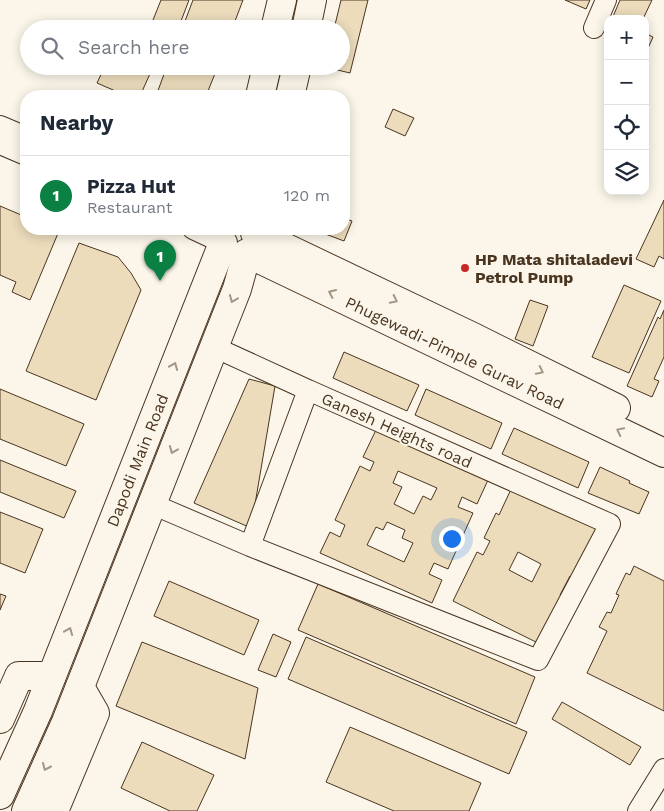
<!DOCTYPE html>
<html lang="en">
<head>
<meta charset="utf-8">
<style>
  body { margin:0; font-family:"Work Sans",sans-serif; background:#f2f2f3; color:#1f2937 }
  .controls { position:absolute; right:15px; top:15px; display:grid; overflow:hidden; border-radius:10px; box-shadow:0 2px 12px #0003 }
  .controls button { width:45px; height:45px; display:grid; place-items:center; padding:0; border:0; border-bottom:1px solid #e0e1e3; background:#fff; color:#1f2937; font:25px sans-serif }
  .you { position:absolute; left:451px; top:538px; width:18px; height:18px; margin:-12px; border:4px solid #fff; border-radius:50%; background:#1a73e8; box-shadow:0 0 0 8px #1a73e833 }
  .badge { display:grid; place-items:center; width:32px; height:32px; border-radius:50%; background:#0b8043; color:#fff; font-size:16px; font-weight:700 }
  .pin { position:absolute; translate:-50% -41px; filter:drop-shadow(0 1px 2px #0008) }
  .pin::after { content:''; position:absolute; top:26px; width:18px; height:15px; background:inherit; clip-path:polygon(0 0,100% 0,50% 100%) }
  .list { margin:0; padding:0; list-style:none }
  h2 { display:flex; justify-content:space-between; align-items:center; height:65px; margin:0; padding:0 20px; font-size:21px }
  h2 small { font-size:16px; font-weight:400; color:#747a83 }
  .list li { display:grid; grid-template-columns:32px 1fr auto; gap:15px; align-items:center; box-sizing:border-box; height:80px; padding:0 20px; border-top:1px solid #e0e1e3 }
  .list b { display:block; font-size:19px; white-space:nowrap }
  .list p { margin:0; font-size:16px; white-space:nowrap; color:#747a83 }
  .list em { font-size:16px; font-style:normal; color:#747a83 }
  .icon { flex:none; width:28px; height:28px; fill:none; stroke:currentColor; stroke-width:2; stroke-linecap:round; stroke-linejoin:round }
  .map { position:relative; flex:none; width:664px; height:811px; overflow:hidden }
  .search { position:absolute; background:#fff; box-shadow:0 2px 12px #0003; left:20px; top:20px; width:330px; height:55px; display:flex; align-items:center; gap:12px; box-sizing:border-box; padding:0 18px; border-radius:28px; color:#747a83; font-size:19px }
  .panel { position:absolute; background:#fff; box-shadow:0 2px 12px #0003; left:20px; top:90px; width:330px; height:145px; border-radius:20px }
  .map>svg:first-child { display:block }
</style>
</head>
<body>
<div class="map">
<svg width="664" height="811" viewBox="0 0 664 811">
  <rect width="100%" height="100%" fill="#fbf6e9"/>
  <path fill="#ecdcbc" stroke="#4a3520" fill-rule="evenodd" d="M161 0H189L178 29H160L151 25Z
    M193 0H243L232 29H182Z
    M341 0H368L350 73 325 67 341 66V29H334Z
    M565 0H590L586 9Z
    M620 0H652L643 19H612Z
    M645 33 653 37 645 55Z
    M105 66H153V67L140 96H127L97 83Z
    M167 66H218L206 96H156Z
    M393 109 414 118 405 136 385 127Z
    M664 200V259L659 256 654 267 636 259Z
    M0 206 26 217V229H54L59 231 30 300 12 292 16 282 0 275Z
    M344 218 352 221 344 241 312 229H344Z
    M79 243 118 257 131 273 141 290 96 400 26 371Z
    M624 285 661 301 629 373 592 357Z
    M530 300 548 306 533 346 515 339Z
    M664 310V357L654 379 659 381 652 397 627 386 658 317 660 319Z
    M344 352 419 385 407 411 333 378Z
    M249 379 275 386 251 528 194 503Z
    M0 389 84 424 66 466 0 439Z
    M426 389 502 423 491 449 415 415Z
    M514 428 589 462 578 488 502 454Z
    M376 430 488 480 477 504 462 497 458 507 473 513 448 569 434 563 429 574 442 580 432 603 320 553 330 532 340 537 345 525 335 520 360 466 370 471 374 462 363 457ZM398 471 437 488 431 500 423 496 414 514 394 504 402 487 393 483ZM387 522 405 530 402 538 413 543 404 562 367 545 376 527 383 530Z
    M0 460 76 491 64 518 0 492Z
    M600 467 630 481 629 483 649 492 639 514 588 493Z
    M513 485 600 528 575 579 570 576 560 595 566 597 542 645 453 601 477 552 483 555 490 541 484 538 496 513 499 515ZM518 552 541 564 532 582 509 570Z
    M0 512 43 529 25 573 0 563Z
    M634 566 664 581V711L587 673 607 631 599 627 607 612 611 613 619 595 616 594 626 573 630 575Z
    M169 581 259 620 244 655 154 616Z
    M318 584 535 677 516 724 298 630Z
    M0 594 6 596 0 610Z
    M273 634 291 642 276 677 258 670Z
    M306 637 527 732 509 774 288 679Z
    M142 642 258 688 245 759 116 706Z
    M562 702 641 747 630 765 552 719Z
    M350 727 481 783 469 811H394L326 782Z
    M142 742 214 775 197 811H170L121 788Z"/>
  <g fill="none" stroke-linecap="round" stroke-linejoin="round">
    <defs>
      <path id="street" d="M594 28 606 0
        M0 126 26 137
        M0 144 26 155
        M193 229 223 243
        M214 347 308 390
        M152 504 250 546 538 660 610 524 308 390 250 546
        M638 811 664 769"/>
      <g id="secondary">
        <path d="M275 29 282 0"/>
        <path d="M306 29 312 0"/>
        <path d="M260 96 267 66"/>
        <path d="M290 96 297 66"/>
        <path d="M257 229 255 233 473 337 616 408"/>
        <path d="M0 719 19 676H51"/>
        <path id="s1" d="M0 795 38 711 223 243"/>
        <path id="s2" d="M26 811 66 722 237 289 247 253 664 453"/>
        <path d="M54 811 95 713 80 687"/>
      </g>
    </defs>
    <use href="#street" stroke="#4a3520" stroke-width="22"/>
    <use href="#secondary" stroke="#4a3520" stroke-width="30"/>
    <use href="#street" stroke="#fbf6e9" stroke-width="20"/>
    <use href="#secondary" stroke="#fbf6e9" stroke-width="28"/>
  </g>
  <defs><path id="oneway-chevron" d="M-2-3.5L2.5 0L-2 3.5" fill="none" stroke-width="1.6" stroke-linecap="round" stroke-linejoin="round" transform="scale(1.25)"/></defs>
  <g stroke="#a29684">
    <use href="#oneway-chevron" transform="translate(332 293) rotate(-155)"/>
    <use href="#oneway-chevron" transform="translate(233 299) rotate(112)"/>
    <use href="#oneway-chevron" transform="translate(394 300) rotate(26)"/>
    <use href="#oneway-chevron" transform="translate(174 366) rotate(-68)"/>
    <use href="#oneway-chevron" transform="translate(540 371) rotate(26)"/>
    <use href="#oneway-chevron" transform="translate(620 431) rotate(-154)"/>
    <use href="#oneway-chevron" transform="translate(173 450) rotate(112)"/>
    <use href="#oneway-chevron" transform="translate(69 631) rotate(-68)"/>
    <use href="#oneway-chevron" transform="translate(46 767) rotate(114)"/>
  </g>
  <circle fill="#c62828" stroke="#fbf6e9" stroke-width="2" cx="465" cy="268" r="5"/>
  <g text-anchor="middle" stroke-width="4" stroke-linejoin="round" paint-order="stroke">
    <g font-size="16" font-weight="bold" fill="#4a3520" stroke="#fbf6e9" text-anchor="start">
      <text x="475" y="265">HP Mata shitaladevi<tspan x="475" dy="18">Petrol Pump</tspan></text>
    </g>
    <g font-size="16" fill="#4a3520" stroke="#fbf6e9">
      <text dy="6" stroke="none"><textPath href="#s2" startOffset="831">Phugewadi-Pimple Gurav Road</textPath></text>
      <text transform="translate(397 430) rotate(24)" y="6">Ganesh Heights road</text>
      <text dy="6" stroke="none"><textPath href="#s1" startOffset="362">Dapodi Main Road</textPath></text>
    </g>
  </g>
</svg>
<div class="controls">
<button>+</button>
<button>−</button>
<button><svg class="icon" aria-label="locate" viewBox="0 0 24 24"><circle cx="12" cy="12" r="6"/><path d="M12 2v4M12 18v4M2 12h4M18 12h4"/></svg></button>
<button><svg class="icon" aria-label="layers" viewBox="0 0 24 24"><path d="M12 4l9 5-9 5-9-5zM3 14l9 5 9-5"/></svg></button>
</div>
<div class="you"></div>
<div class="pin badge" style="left:160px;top:281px">1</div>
<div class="search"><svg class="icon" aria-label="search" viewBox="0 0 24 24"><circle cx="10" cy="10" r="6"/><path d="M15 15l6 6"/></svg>Search here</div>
<section class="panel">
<h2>Nearby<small></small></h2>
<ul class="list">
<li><span class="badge">1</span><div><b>Pizza Hut</b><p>Restaurant</p></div><em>120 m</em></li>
</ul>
</section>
</div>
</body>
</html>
